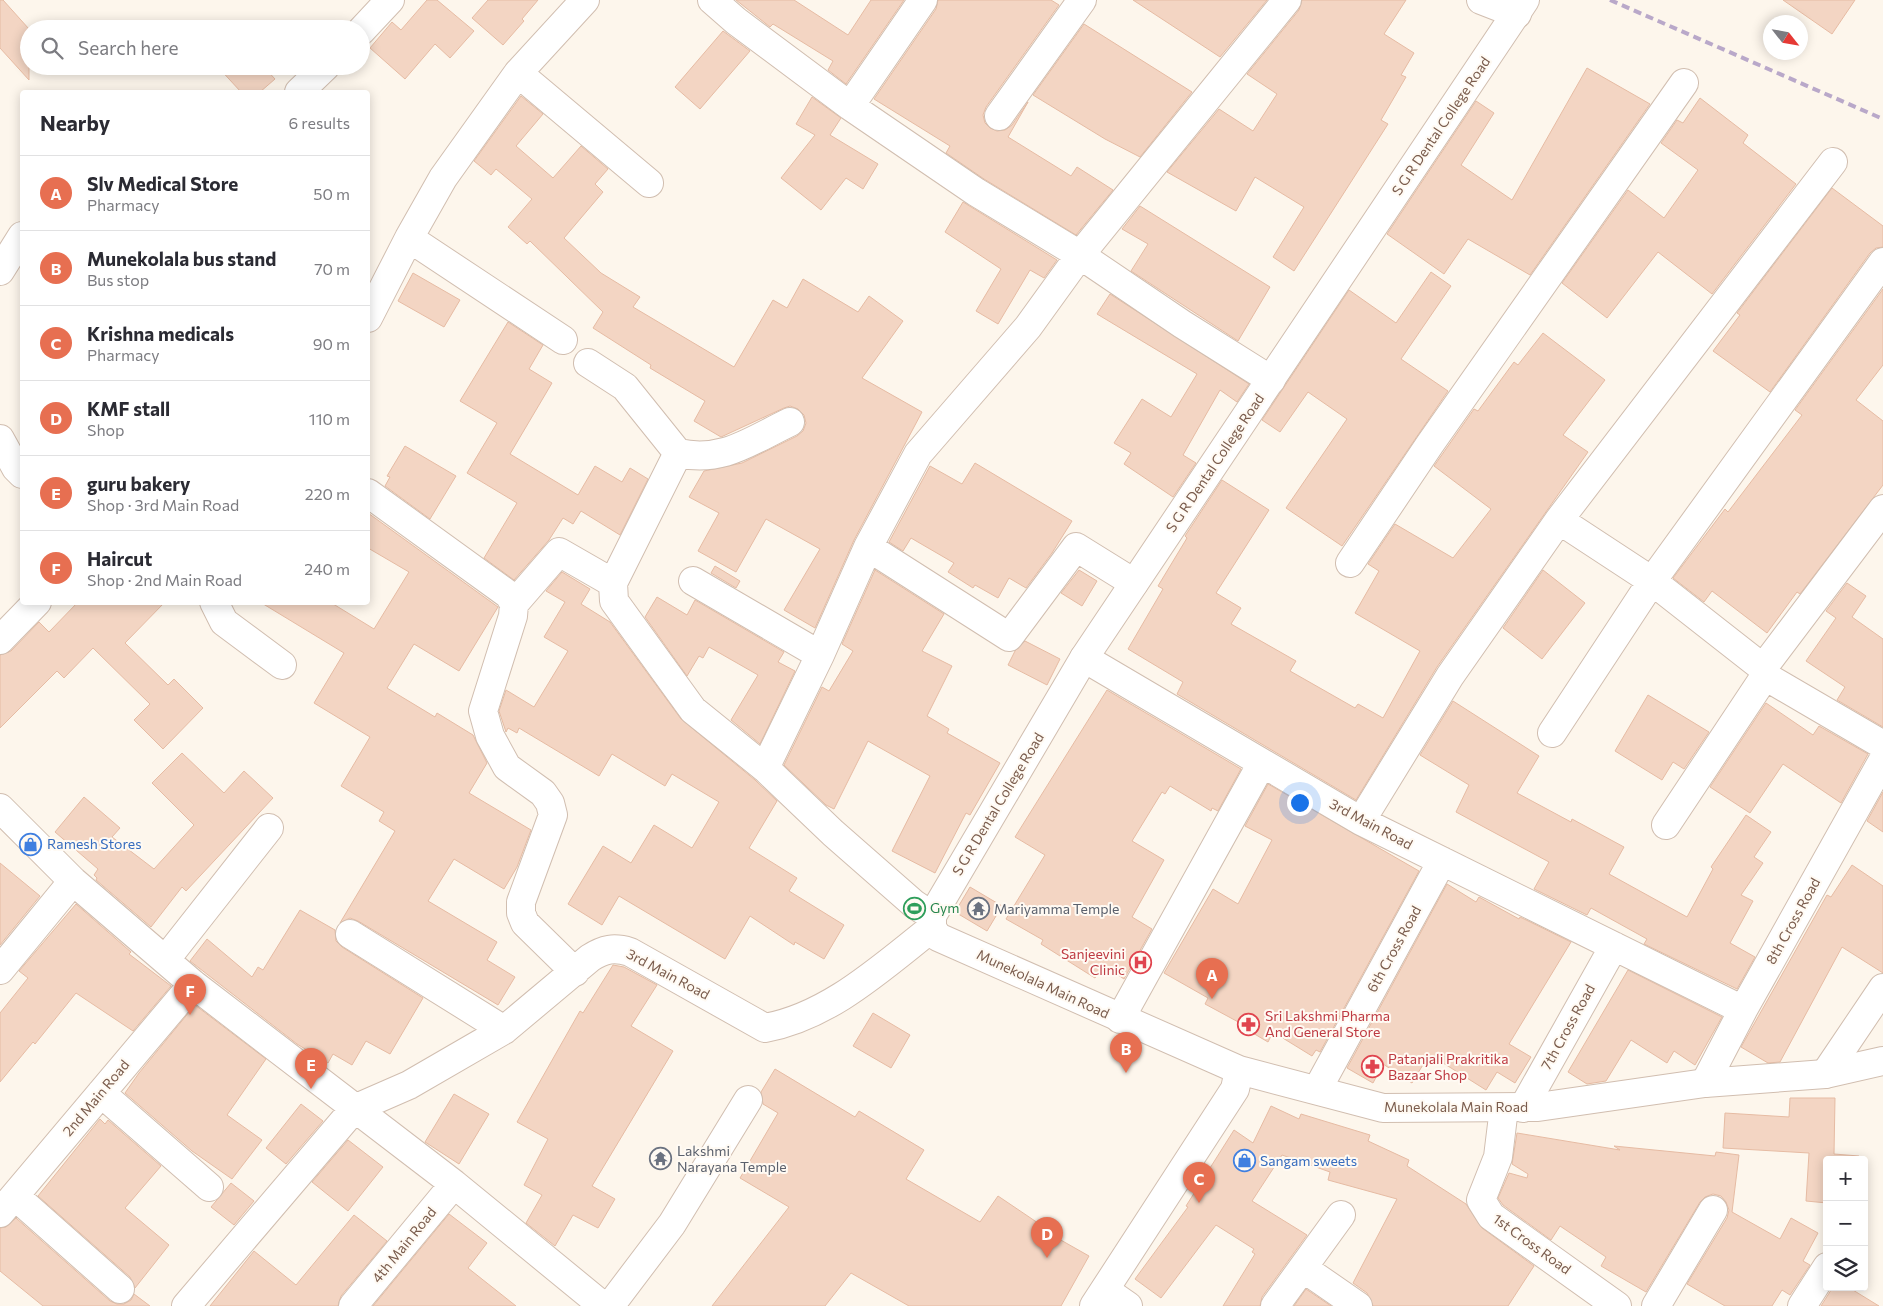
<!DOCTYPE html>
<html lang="en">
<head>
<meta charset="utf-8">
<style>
  body { margin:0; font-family:Commissioner,sans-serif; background:#f7f7f7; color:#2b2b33 }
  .controls { position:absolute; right:15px; bottom:15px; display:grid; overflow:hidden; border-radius:5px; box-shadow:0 2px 12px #0003 }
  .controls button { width:45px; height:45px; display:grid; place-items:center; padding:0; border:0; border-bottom:1px solid #e1e1e2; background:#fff; color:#2b2b33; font:25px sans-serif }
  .compass { position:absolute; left:1763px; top:15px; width:45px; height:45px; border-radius:50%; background:#fff; box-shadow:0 2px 12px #0003; rotate:121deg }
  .you { position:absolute; left:1299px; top:802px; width:18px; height:18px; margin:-12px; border:4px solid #fff; border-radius:50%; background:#1a73e8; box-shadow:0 0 0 8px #1a73e833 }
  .badge { display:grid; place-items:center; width:32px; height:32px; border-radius:50%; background:#e76f51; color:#fff; font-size:16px; font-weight:700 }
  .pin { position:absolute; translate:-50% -41px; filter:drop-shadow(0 1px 2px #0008) }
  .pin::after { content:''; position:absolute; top:26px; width:18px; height:15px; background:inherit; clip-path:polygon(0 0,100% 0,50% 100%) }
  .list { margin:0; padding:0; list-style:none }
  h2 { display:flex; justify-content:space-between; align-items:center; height:65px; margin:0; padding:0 20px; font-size:21px }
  h2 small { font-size:16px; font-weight:400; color:#7c7c81 }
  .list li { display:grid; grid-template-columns:32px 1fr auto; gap:15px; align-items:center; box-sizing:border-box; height:75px; padding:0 20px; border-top:1px solid #e1e1e2 }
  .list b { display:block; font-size:19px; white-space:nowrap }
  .list p { margin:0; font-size:16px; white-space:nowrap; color:#7c7c81 }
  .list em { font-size:16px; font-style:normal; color:#7c7c81 }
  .icon { flex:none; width:28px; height:28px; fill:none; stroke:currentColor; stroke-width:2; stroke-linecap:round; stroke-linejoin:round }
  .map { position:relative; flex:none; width:1883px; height:1306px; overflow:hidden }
  .search { position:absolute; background:#fff; box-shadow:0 2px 12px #0003; left:20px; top:20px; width:350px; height:55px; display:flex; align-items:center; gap:12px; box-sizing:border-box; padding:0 18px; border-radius:28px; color:#7c7c81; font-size:19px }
  .panel { position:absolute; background:#fff; box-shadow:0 2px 12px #0003; left:20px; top:90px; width:350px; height:515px; border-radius:5px }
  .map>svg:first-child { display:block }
</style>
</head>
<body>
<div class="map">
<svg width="1883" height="1306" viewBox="0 0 1883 1306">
  <rect width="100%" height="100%" fill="#fdf6ec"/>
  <path fill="#f3d5c3" stroke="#e6bba3" d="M0 0H3L29 29V80L0 48Z
    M427 0H437L474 31 450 58 435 44 405 79 370 48 392 22 401 30Z
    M488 0H538L522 19 524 21 503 45 472 18Z
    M736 0H794L848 35 871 0H904L846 84 828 70 833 61 773 24 770 27Z
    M938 0H1051L1059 5 986 107 983 115 985 123 990 128 997 131 1005 130 1012 125 1028 102 1008 137 1071 176 1077 167 1113 190 1076 235 984 179 946 153 950 146 874 99 936 9Z
    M1133 0H1267L1220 57Z
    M1302 0H1406L1384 34 1414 53 1401 75 1406 77 1381 120 1388 124 1294 271 1273 257 1304 207 1255 177 1236 211 1167 172 1219 109 1253 131 1277 94 1247 74 1299 10Z
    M1783 0H1855L1832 34Z
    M1084 24 1192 92 1140 157 1105 139 1033 95Z
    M723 31 750 51 700 109 675 87Z
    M217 66H263L275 79 260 92H241Z
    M1587 68 1650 104 1530 275 1468 239 1444 274 1387 234 1476 101 1494 113 1461 165 1512 200Z
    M521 96 543 114 516 146 553 178 581 146 608 169 595 184 603 192 564 238 601 273 640 297 633 307 734 367 773 300 787 308 803 279 858 312 869 296 903 321 862 378 922 412 854 540 815 628 784 610 820 549 766 519 736 572 698 551 719 513 689 497 704 471 742 463 797 436 803 431 806 423 804 415 798 409 790 406 784 408 721 437 694 421 705 401 650 368 651 365 593 328 603 312 530 241 527 244 508 227 532 199 496 169 491 175 474 161Z
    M812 97 841 118 830 135 878 164 863 189 846 178 821 210 781 178 815 135 796 124Z
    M1700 98 1748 135 1743 143 1796 184 1712 294 1658 252 1607 318 1562 283 1628 190 1664 218 1698 170 1661 143 1677 120 1683 123Z
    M1832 188 1883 226V247L1876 248 1870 253 1770 392 1713 351 1740 315 1737 313Z
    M963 202 1057 260 1044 278 1030 270 998 324 976 311 1001 269 945 232Z
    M1140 206 1270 287 1238 341 1131 271 1148 244 1122 229Z
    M1431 272 1451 286 1401 359 1448 391 1342 546 1286 508 1347 419 1308 392 1280 432 1262 420 1349 290 1396 323Z
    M413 273 460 300 444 327 398 301Z
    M1883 289V365L1856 400 1883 421V485L1800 594 1797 592 1767 633 1712 591 1704 602 1673 578 1725 509 1728 512 1802 415 1795 410Z
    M1110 294 1249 384 1237 402 1220 390 1183 455 1196 463 1173 497 1124 464 1131 453 1114 443 1142 399 1171 417 1197 374 1097 314Z
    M508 322 543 345 529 369 552 383 510 454 578 495 595 466 622 482 630 468 648 479 620 535 581 511 573 524 563 518 549 540 514 580 484 558 517 503 467 473 497 423 460 401Z
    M1543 333 1605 380 1563 435 1588 452 1437 667 1356 800 1177 694 1183 682 1128 649 1163 589 1158 586 1187 538 1185 536 1222 480 1269 510 1216 593 1241 608 1231 624 1296 661 1290 671 1355 708 1358 704 1383 718 1420 651 1355 613 1379 571 1368 564 1395 524 1453 558 1491 509 1434 466 1474 409 1478 411 1514 362 1518 365Z
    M405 446 456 476 430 519 385 486 390 477 387 476Z
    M975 463 1072 521 1052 553 1026 588 1009 578 998 598 975 585 973 588 948 572 954 563 911 538 903 551 889 542 930 466 962 484Z
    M368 513 498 607 459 671 414 644 387 688 435 717 437 713 473 735 487 763 469 793 531 830 517 867 504 889 454 859 428 901 497 942 487 960 515 977 498 1005 358 921 350 918 340 923 395 831 379 821 384 812 341 786 370 737 314 703 344 653 260 602H330L374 629 409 572 368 548Z
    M715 566 740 581 736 588 711 573Z
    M875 570 944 614 922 651 952 666 927 716 949 729 947 733 1000 763 970 815 966 813 935 873 892 851 930 776 868 741 834 809 826 805 784 765 822 687 829 691 853 651 842 644Z
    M1079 570 1097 581 1082 606 1061 593Z
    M1543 570 1585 603 1542 659 1503 628Z
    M562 572 590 589 581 604 610 622 681 719 755 780 777 801 749 848 797 878 789 891 844 925 824 959 795 942 794 945 750 916 725 959 619 896 602 925 568 904 603 846 631 863 654 825 692 848 719 802 672 774 665 786 612 754 599 776 519 728 517 733 508 728 506 732 499 711 506 690 534 707 568 651 544 637 565 602 546 591Z
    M1847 583 1866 596 1852 617 1883 639V727L1837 700 1845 687 1806 661 1836 618 1826 611Z
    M657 597 687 615 695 600 784 652 778 662 795 671 760 744 731 720 758 675 709 647 703 658 699 656 687 676 645 617Z
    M78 602H165L125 643 168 685 174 679 203 708 163 749 134 720 150 704 93 648 64 678 57 671 0 728V655L11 651 39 622 49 632Z
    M1025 641 1060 659 1047 685 1008 665 1015 651Z
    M1107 690 1241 769 1218 811 1212 808 1211 811 1170 786 1165 794 1162 792 1132 841 1164 860 1132 917 1152 929 1124 979 1103 965 1095 978 1041 944 1043 940 1006 919 1045 855 1015 837Z
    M1648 695 1709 732 1684 769 1673 762 1662 780 1615 751Z
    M1453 701 1539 756 1517 793 1571 822 1572 819 1624 847 1609 874 1687 917 1713 869 1711 867 1746 815 1771 832 1754 857 1763 863 1741 895 1753 901 1730 943 1755 957 1737 989 1644 944 1647 939 1591 908 1587 915 1534 889 1549 862 1456 812 1469 785 1420 755Z
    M1766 703 1813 735 1819 726 1868 754 1841 803 1783 764 1750 813 1710 787Z
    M182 753 224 793 244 771 273 798 186 891 182 887 151 927 96 880 97 878 94 875 98 869 55 832 84 797 120 828 112 837 154 869 194 825 152 783Z
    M1268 784 1419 871 1320 1052 1316 1050 1312 1056 1273 1032 1268 1042 1241 1026 1242 1024 1205 1004 1208 998 1164 973 1213 889 1238 904 1272 840 1245 826Z
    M1883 792V832L1867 821Z
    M0 863 40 896 0 945Z
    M1852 865 1883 886V973L1842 947 1780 1062 1768 1063 1741 1047 1827 895 1831 897Z
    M1447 884 1476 902 1479 897 1519 919 1520 917 1571 942 1509 1044 1531 1057 1515 1083 1497 1072 1486 1090 1432 1056 1430 1060 1427 1058 1412 1083 1383 1064 1373 1083 1347 1068Z
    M970 887 1002 906 987 931 955 912Z
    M76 904 131 952 129 954 171 986 133 1031 76 993 35 1044 33 1042 0 1082V1013L28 978 19 971Z
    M300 910 335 930 336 941 342 947 423 998 390 1054 366 1041 352 1065 333 1054 328 1063 297 1044 190 961 207 939 252 977 258 967 263 970Z
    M613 965 624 967 657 985 631 1026 673 1051 592 1186 615 1199 598 1228 573 1215 555 1246 526 1223 542 1195 524 1185 548 1139 517 1122 580 1011 583 1013Z
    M1628 970 1722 1017 1695 1065 1674 1051 1667 1063 1631 1040 1606 1081 1587 1084 1568 1072Z
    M195 1005 266 1059 227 1115 262 1140 232 1179 192 1151 125 1093 139 1073Z
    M873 1013 910 1035 891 1068 853 1046Z
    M775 1069 855 1117 859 1111 924 1150 906 1179 980 1222 998 1196 1038 1223 1036 1226 1089 1256 1061 1306H909L851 1273 825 1306H712L789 1207 740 1178 778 1113 763 1104 761 1092Z
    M454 1094 489 1114 459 1164 425 1142Z
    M1790 1098H1835L1834 1154 1859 1156 1857 1160H1827V1203L1806 1201 1809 1153 1723 1148 1725 1113 1789 1117Z
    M301 1104 323 1121 286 1164 266 1148Z
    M1271 1106 1299 1119 1301 1114 1370 1135 1368 1141 1409 1160 1407 1166 1466 1204 1482 1228 1534 1266 1508 1306H1373L1367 1293 1353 1283 1397 1199 1328 1180 1330 1172 1282 1155 1252 1201 1307 1235 1262 1297 1260 1306H1223L1255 1254 1252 1252 1254 1249 1216 1225 1161 1298 1135 1279 1188 1207 1186 1206 1234 1130 1253 1143Z
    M100 1119 105 1124 108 1120 161 1166 125 1208 169 1245 135 1288 130 1277 38 1196Z
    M1517 1133 1620 1150 1614 1146 1715 1156 1716 1152 1739 1155 1732 1212 1780 1239 1791 1218 1818 1233 1803 1261 1810 1265 1790 1295 1782 1290 1772 1306H1725L1687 1284 1727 1218 1729 1210 1726 1202 1721 1196 1713 1194 1705 1197 1700 1202 1646 1292 1601 1266 1606 1257 1560 1226 1551 1240 1503 1205 1498 1198 1509 1173 1527 1178 1528 1174 1512 1164Z
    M348 1140 383 1167 348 1211 312 1182Z
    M231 1183 254 1201 234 1225 211 1207Z
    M449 1214 487 1243 468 1268 516 1306H373Z
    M354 1215 387 1241 341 1296 338 1306H210L254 1251 296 1285Z
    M16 1218 110 1301 117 1304H124L131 1300 134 1294 150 1306H43L0 1271V1228L6 1227Z
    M1833 1287H1848L1879 1306H1821Z
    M1306 1289 1331 1306H1294Z"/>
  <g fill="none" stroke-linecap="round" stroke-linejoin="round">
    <defs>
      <path id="minor" d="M712 0 736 21 850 106 976 192 1080 255 1182 324 1271 380
        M1481 0 1517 14
        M361 31 390 0
        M518 73 649 183
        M299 92 326 66
        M850 106 923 0
        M999 116 1082 0
        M0 271 22 236
        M368 318 409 238
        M563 340 409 238 443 178 518 73 585 0
        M588 363 625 387 678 453 613 583 614 601 693 710 765 768 833 833 914 904 932 916
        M0 439 16 468 22 474
        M678 453C723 463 750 441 790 422
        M368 493 509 595 514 604 513 616 483 711 490 736 507 767 543 793 550 803 553 815 521 902V913L525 923 575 972
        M1559 520 1652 581 1763 668 1765 676 1883 745
        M868 547 1009 637 1076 547 1134 583
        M1350 563 1430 444 1684 83
        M693 581 820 655
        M214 602 224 622 282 665
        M514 604 559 552 613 583
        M0 640 37 602
        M1084 658 1361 821 1743 1010
        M1763 668 1883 509
        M1552 733 1652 581 1883 262
        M765 768 820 655 868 547 918 454 1028 327 1080 255 1287 0
        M0 808 73 881 193 984 454 1184 603 1306
        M1361 821 1450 676 1559 520 1833 162
        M1666 825 1765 676
        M350 934 504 1030
        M166 959 269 828
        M0 970 73 881
        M1120 1019 1262 763
        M1825 1074 1883 988
        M1705 1083 1743 1010 1883 760
        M1317 1090 1442 861
        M101 1093 209 1187
        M1504 1108 1498 1157 1481 1200 1491 1216 1617 1306
        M1523 1108 1614 946
        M15 1196 120 1289
        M0 1213 193 984
        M1303 1268 1358 1306
        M1105 1290 1128 1306
        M186 1306 354 1109 409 1085 504 1030 590 958C604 949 614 947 630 952L765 1028C830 1016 882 967 932 928
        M353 1306 454 1184
        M610 1306 672 1224 748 1100
        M1275 1306 1341 1215
        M1656 1306 1713 1210
        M1802 1306 1827 1267"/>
      <path id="tertiary" d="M1525 0 1084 658 932 916V928L938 937 1239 1070 1383 1108 1538 1107 1705 1083 1825 1074 1883 1061
        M1094 1306 1235 1089 1239 1070"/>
    </defs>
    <use href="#minor" stroke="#d1beb0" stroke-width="30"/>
    <use href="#tertiary" stroke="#d1beb0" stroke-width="30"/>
    <use href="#minor" stroke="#fff" stroke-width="28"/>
    <use href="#tertiary" stroke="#fff" stroke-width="28"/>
    <path stroke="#b9a8c9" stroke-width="4" stroke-dasharray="8 5" stroke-linecap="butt" d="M1610 0 1883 119"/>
  </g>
  <defs>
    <symbol id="shop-ring" viewBox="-11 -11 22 22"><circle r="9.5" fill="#fffaf3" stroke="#3f7fe0" stroke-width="1.5"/><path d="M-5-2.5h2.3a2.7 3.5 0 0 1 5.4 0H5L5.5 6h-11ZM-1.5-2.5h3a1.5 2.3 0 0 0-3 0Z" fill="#3f7fe0"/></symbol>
    <symbol id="stadium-ring" viewBox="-11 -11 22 22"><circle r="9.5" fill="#fffaf3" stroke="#2e9e5b" stroke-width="1.5"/><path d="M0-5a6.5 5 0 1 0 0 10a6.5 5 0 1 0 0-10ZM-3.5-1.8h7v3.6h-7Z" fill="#2e9e5b"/></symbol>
    <symbol id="temple-ring" viewBox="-11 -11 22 22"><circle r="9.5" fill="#fffaf3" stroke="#6b7280" stroke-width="1.5"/><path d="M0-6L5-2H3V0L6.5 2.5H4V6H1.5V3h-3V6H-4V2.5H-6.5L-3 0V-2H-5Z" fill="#6b7280"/></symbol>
    <symbol id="hospital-ring" viewBox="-11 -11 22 22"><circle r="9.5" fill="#fffaf3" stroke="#e0444e" stroke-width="1.5"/><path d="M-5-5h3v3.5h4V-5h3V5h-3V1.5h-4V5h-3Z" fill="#e0444e"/></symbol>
    <symbol id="pharmacy-ring" viewBox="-11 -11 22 22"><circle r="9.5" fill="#fffaf3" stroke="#e0444e" stroke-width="1.5"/><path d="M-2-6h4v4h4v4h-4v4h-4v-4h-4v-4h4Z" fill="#e0444e"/></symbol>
  </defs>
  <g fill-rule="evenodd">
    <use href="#shop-ring" x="18" y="832" width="25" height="25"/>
    <use href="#stadium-ring" x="902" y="896" width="25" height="25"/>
    <use href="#temple-ring" x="966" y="896" width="25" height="25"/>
    <use href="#hospital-ring" x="1128" y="950" width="25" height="25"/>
    <use href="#pharmacy-ring" x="1236" y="1012" width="25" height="25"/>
    <use href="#pharmacy-ring" x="1360" y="1054" width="25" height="25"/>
    <use href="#temple-ring" x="648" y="1146" width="25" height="25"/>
    <use href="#shop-ring" x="1232" y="1148" width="25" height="25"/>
  </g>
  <g text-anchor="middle" stroke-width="4" stroke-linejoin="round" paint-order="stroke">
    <g font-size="14" fill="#7a5c4d" stroke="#fffaf3">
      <text transform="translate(1441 126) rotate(-56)" y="5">S G R Dental College Road</text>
      <text transform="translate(1215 463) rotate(-56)" y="5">S G R Dental College Road</text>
      <text transform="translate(998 804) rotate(-59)" y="5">S G R Dental College Road</text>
      <text transform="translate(1371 824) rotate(28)" y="5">3rd Main Road</text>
      <text transform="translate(1793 921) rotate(-61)" y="5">8th Cross Road</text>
      <text transform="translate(1394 949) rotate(-61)" y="5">6th Cross Road</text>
      <text transform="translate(668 974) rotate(28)" y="5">3rd Main Road</text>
      <text transform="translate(1043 984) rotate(25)" y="5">Munekolala Main Road</text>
      <text transform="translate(1568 1027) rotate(-61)" y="5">7th Cross Road</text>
      <text transform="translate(96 1098) rotate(-50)" y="5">2nd Main Road</text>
      <text x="1456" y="1112">Munekolala Main Road</text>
      <text transform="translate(1532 1244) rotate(36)" y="5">1st Cross Road</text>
      <text transform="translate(404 1245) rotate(-51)" y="5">4th Main Road</text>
    </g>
    <g font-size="14" fill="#366cbe" stroke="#fffaf3" text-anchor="start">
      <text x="47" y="849">Ramesh Stores</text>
      <text x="1260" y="1166">Sangam sweets</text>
    </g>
    <g font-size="14" fill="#27864d" stroke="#fffaf3" text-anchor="start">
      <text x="930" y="913">Gym</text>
    </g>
    <g font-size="14" fill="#5b616d" stroke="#fffaf3" text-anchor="start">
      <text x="994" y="914">Mariyamma Temple</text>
      <text x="677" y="1156">Lakshmi<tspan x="677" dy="16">Narayana Temple</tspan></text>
    </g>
    <g font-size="14" fill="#be3a42" stroke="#fffaf3" text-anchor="start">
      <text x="1125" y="959" text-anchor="end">Sanjeevini<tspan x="1125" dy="16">Clinic</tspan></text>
      <text x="1265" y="1021">Sri Lakshmi Pharma<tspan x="1265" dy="16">And General Store</tspan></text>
      <text x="1388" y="1064">Patanjali Prakritika<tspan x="1388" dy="16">Bazaar Shop</tspan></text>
    </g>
  </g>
</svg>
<div class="controls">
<button>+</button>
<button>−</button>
<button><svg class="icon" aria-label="layers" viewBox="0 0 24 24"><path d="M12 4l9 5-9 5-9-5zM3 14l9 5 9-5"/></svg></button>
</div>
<svg class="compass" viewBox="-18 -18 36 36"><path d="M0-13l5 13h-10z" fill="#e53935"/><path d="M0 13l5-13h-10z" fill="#7c7c81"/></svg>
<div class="you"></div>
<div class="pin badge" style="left:1212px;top:999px">A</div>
<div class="pin badge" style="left:1126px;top:1073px">B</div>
<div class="pin badge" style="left:1199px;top:1203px">C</div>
<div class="pin badge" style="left:1047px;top:1258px">D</div>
<div class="pin badge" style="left:311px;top:1089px">E</div>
<div class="pin badge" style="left:190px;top:1015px">F</div>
<div class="search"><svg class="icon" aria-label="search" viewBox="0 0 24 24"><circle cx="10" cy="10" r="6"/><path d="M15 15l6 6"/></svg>Search here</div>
<section class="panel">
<h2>Nearby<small>6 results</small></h2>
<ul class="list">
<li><span class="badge">A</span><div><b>Slv Medical Store</b><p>Pharmacy</p></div><em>50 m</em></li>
<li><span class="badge">B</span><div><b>Munekolala bus stand</b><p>Bus stop</p></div><em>70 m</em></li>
<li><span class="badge">C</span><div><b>Krishna medicals</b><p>Pharmacy</p></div><em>90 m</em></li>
<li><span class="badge">D</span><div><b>KMF stall</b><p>Shop</p></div><em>110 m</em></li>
<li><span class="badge">E</span><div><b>guru bakery</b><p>Shop · 3rd Main Road</p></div><em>220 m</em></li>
<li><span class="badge">F</span><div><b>Haircut</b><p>Shop · 2nd Main Road</p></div><em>240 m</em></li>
</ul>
</section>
</div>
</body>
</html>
